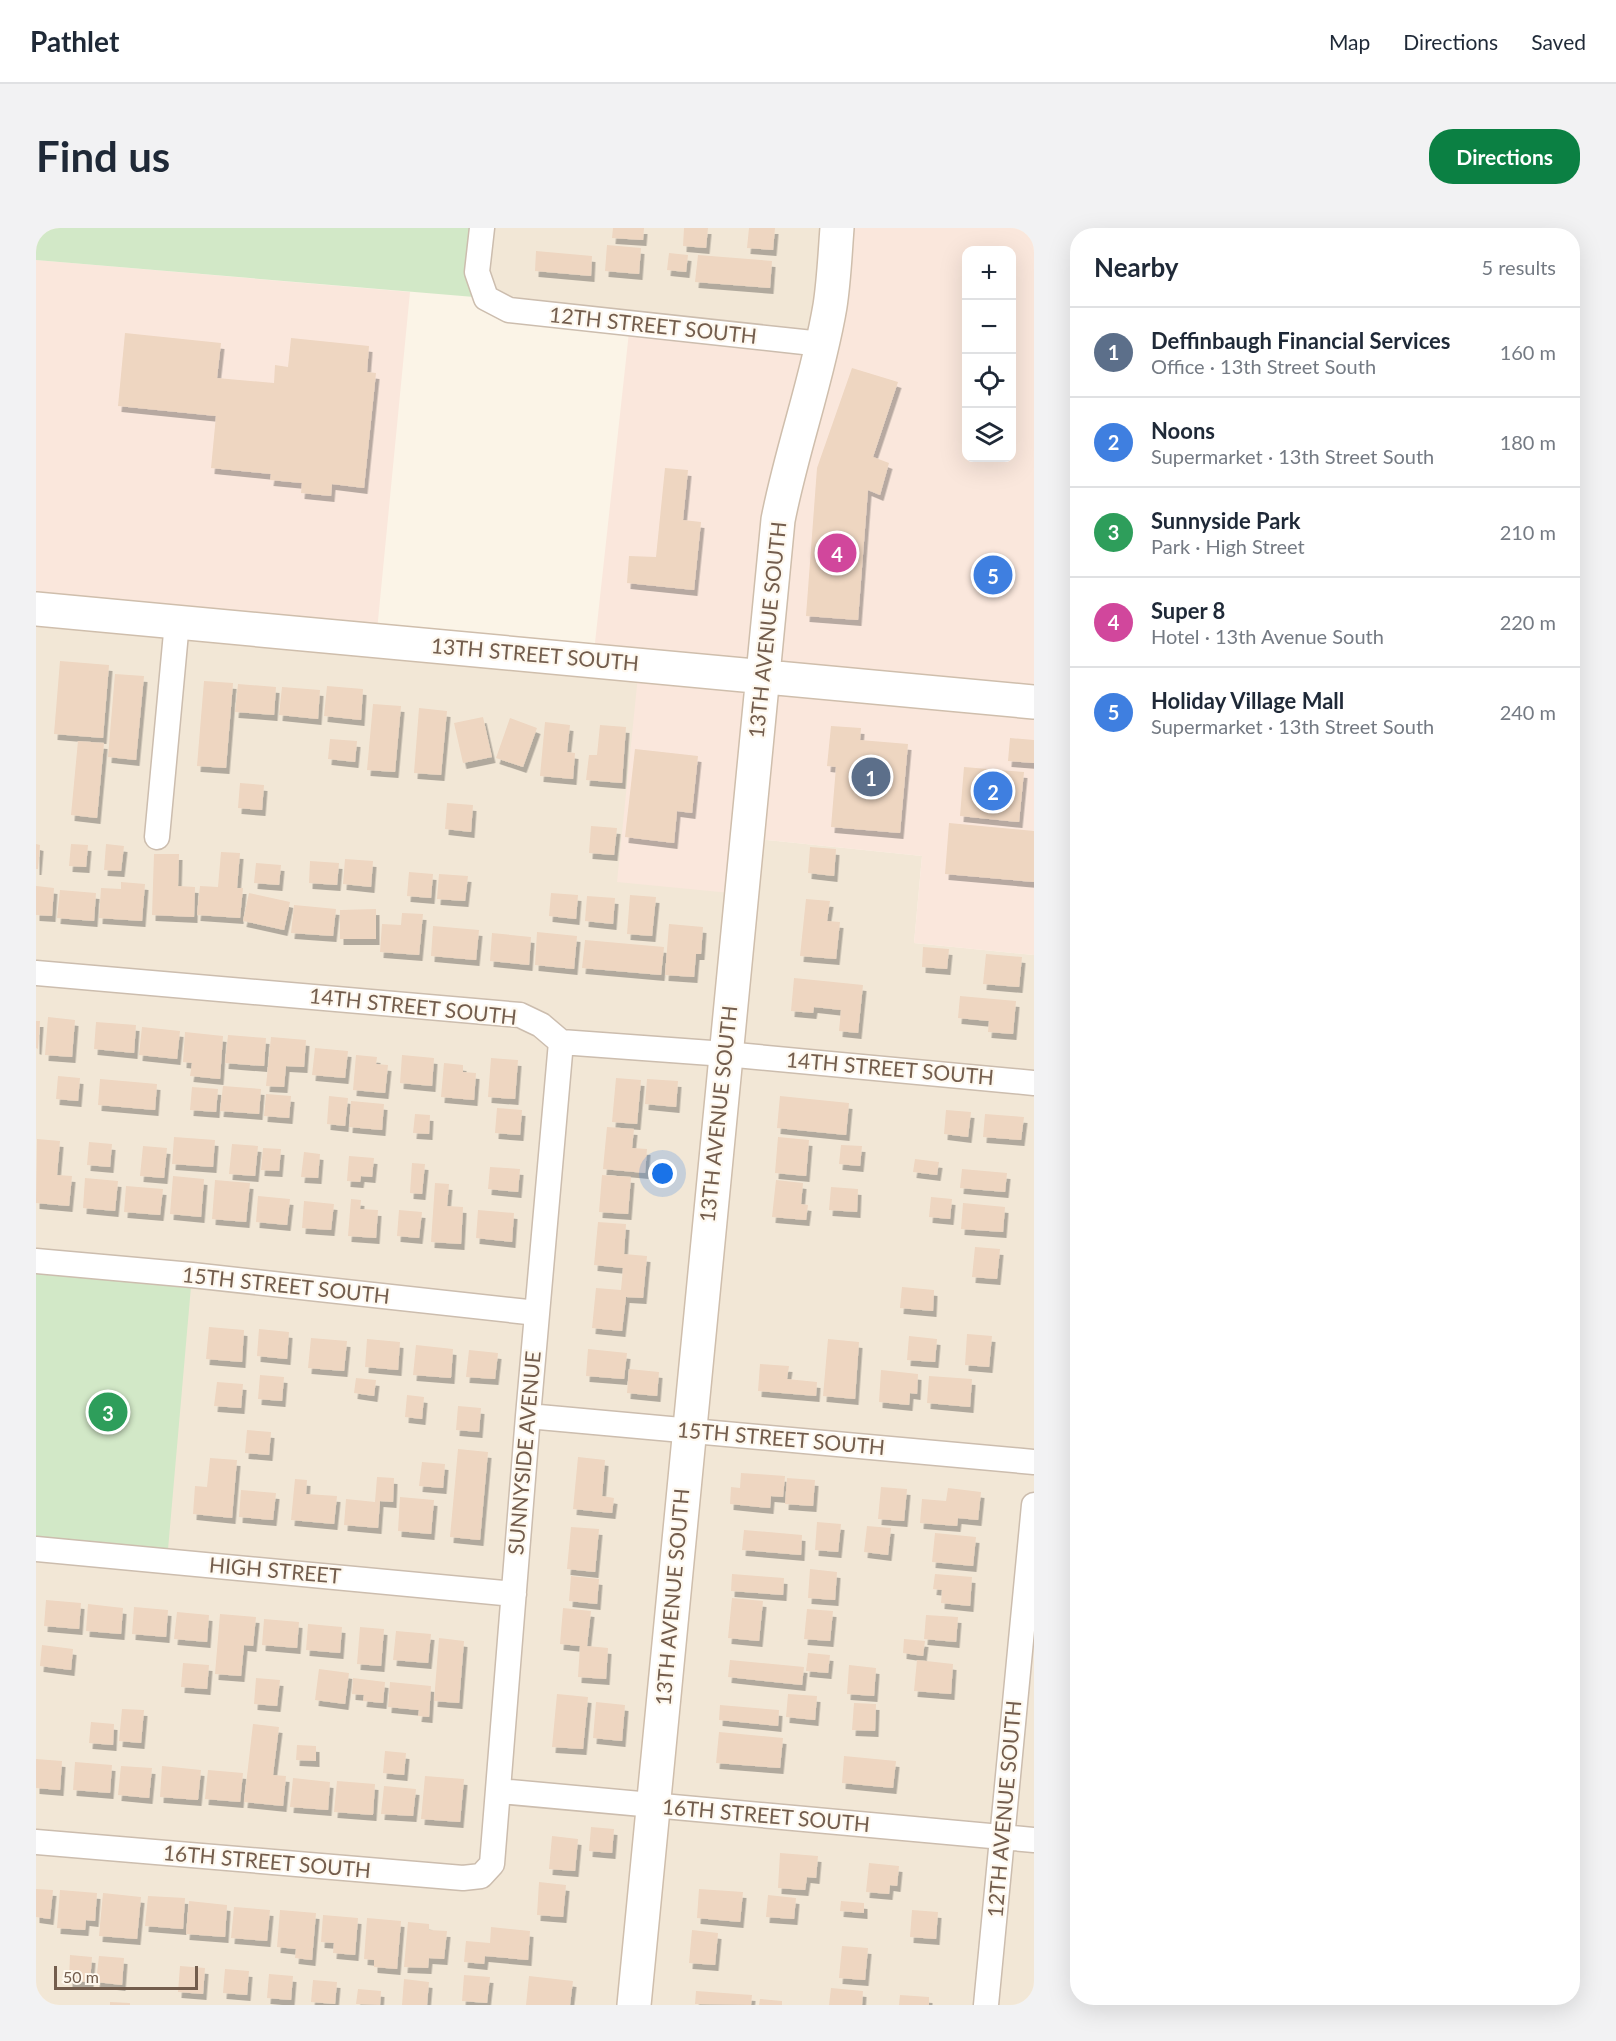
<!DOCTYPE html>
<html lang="en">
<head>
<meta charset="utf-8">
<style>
  body { margin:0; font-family:Lato,sans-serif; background:#f2f2f3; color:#1f2937 }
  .controls { position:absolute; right:18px; top:18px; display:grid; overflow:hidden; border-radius:12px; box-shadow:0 6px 24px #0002 }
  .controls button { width:54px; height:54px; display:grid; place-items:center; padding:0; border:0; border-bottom:2px solid #e0e1e3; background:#fff; color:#1f2937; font:30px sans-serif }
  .scale { position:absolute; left:18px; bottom:15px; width:144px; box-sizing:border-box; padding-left:6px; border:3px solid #735d4d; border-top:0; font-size:16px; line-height:21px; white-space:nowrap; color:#735d4d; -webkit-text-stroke:4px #fef8ee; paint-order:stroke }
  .you { position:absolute; left:627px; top:946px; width:21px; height:21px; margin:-15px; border:4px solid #fff; border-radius:50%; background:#1a73e8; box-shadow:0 0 0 9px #1a73e833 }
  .badge { display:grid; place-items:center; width:39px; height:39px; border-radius:50%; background:#0b8043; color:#fff; font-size:20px; font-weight:700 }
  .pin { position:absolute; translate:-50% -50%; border:3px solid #fff; box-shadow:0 2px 6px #0006 }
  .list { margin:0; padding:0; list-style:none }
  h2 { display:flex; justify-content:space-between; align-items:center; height:78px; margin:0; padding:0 24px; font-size:26px }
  h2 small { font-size:20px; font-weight:400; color:#747a83 }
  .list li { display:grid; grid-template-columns:39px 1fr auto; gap:18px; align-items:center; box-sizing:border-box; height:90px; padding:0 24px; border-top:2px solid #e0e1e3 }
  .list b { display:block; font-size:22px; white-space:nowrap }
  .list p { margin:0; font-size:20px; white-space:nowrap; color:#747a83 }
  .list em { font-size:20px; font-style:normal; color:#747a83 }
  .icon { flex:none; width:33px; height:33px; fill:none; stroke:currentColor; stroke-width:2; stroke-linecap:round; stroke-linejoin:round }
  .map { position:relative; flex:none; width:998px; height:1777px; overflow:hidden; border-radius:24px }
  header { display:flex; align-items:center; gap:36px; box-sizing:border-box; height:84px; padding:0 30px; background:#fff; border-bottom:2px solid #e0e1e3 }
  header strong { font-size:28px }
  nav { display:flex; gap:33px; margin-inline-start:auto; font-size:21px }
  .intro { display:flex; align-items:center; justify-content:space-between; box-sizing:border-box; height:144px; padding:0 36px }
  h1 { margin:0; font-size:42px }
  .button { padding:15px 27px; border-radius:24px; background:#0b8043; color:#fff; font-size:21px; font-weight:700 }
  main { display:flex; gap:36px; padding:0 36px }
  aside { flex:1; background:#fff; border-radius:24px; box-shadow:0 6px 24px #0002 }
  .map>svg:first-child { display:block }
</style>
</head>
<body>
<header>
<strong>Pathlet</strong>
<nav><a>Map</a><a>Directions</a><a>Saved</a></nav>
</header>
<div class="intro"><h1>Find us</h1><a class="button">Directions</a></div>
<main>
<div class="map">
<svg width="998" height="1777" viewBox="0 0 998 1777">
  <defs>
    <filter id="shadow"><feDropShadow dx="3.5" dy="6" stdDeviation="0" flood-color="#0004"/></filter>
  </defs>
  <rect width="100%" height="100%" fill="#fbf4e7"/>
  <path fill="#f2e7d6" d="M446 0H801L786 116 450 70Z
    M0 381 603 437 711 610 886 628 878 715 998 727V1777H0Z"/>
  <path fill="#fae7dc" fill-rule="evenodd" d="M801 0H998V727L878 715 886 628 711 610 705 666 581 654 603 438 557 433 594 95 786 116ZM930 22H975V230H930Z
    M0 32 374 64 340 413 0 381Z"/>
  <path fill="#d2e8c7" d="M0 0H446L450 70 0 32Z
    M0 1033 156 1047 131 1333 0 1321Z"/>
  <path fill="#eed6c1" filter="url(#shadow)" d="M577 0H608L607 12 576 10Z
    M648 0H672L670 20 647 18Z
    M713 0H739L737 22 711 20Z
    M571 17 605 20 603 46 569 43Z
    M500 23 556 28 555 48 499 43Z
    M633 25 652 27 650 44 631 42Z
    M662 27 736 33 734 60 659 54Z
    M89 105 185 115 181 150 238 155 239 137 252 139 255 110 333 118 331 144 340 145 328 260 296 256 295 268 265 265 266 255 234 252 235 246 175 240 180 188 82 178Z
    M816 140 862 154 837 229 853 235 844 267 832 262 822 392 770 388 781 240Z
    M629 240 652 242 647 292 665 294 658 362 591 355 593 328 620 329Z
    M24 433 73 437 67 510 18 506Z
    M79 446 108 448 100 532 72 529Z
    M168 453 197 455 190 540 161 538Z
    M202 456 240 459 238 487 199 484Z
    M291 458 327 461 325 492 288 488Z
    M246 459 284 462 282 491 243 487Z
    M337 476 365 478 359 544 331 542Z
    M383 480 411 483 405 547 378 545Z
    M447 489 456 529 427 535 418 495Z
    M474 490 501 500 487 539 460 530Z
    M509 494 534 497 531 524 539 525 537 551 504 548Z
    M564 497 590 499 586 555 550 552 553 527H561Z
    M795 498 825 500 824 512 872 516 864 605 795 599 800 539 791 538Z
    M974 510 998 512V535L972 533Z
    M294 511 321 513 319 534 292 531Z
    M42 513 68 515 61 590 35 587Z
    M599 521 662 528 656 585 641 583 638 615 589 609Z
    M928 539 988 544 983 594 924 588Z
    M204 555 228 557 226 582 202 580Z
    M411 575 437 577 435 604 409 601Z
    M913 595 998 603V654L909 646Z
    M555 598 581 600 578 627 553 625Z
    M0 616 4 617 2 641H0Z
    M35 616 52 617 50 639 33 638Z
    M70 616 88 618 85 643 68 642Z
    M774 619 800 621 798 648 772 645Z
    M185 624 204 625 201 660H207L204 690 161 687 164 658 182 659Z
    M118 626H143L142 658 159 659 158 689 116 687Z
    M309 631 337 633 335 659 307 656Z
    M274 633 303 635 301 657 273 655Z
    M220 635 245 637 243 657 218 655Z
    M373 644 397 646 395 670 371 668Z
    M403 646 432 648 429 673 401 671Z
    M85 654 109 656 106 693 63 690 65 660 85 661Z
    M0 658 18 660 16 688 0 687Z
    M24 662 60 665 58 693 21 690Z
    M213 665 254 674 248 702 207 693Z
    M515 665 542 667 540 691 513 688Z
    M594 667 620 669 616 708 591 706Z
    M551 668 579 670 577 696 549 693Z
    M770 671 794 673 791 693 804 694 800 731 764 728Z
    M258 677 300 681 297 708 255 705Z
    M340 681V711H304V682Z
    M366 685 387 686 383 727 344 724 346 696 365 697Z
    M633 696 667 699 665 726H660L658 749 629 747Z
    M397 698 443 702 440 732 395 728Z
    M501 704 541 708 538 741 499 737Z
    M456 705 495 709 493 737 454 733Z
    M549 712 628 719 625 747 546 740Z
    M887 719 913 721 911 741 886 739Z
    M950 726 986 729 983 759 947 756Z
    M758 750 827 757 822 805 803 803 805 782 778 779 777 785 755 783Z
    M924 768 980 773 977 806 952 804 953 793 922 790Z
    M12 789 39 792 36 829 9 827Z
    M0 793H4L2 821 0 820Z
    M60 794 100 797 98 825 58 821Z
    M106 799 144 803 141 831 103 827Z
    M149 804 187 808 184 851 154 848 156 835 147 834Z
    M192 807 230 810 228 838 189 835Z
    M235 809 270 812 268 839 250 838 248 859 230 858Z
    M279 820 312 823 309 850 276 847Z
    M320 827 341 829 340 836 352 837 349 865 317 862Z
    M366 827 398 830 396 858 364 855Z
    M455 830 482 832 479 871 452 869Z
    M408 835 427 837V844L440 845 438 872 405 869Z
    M22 848 44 850 42 873 20 871Z
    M580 850 605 852 601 896 576 894Z
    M64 851 121 856 119 882 62 877Z
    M611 851 642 853 640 879 609 876Z
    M187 858 225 861 223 886 184 883Z
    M156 859 182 861 180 884 154 882Z
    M230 866 255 868 253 890 228 888Z
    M293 868 312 870 309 898 291 896Z
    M744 868 813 875 810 907 741 900Z
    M315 873 348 876 346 902 313 899Z
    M461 880 486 882 484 907 459 905Z
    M910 882 935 884 932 909 908 906Z
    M379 886 394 887 393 906 377 905Z
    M949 886 988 889 985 912 947 909Z
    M571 899 598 901 596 920 611 921 609 945 567 941Z
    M138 909 179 912 177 939 136 936Z
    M742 909 773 912 770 948 739 945Z
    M1 911 24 913 21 947 36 948 33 978 0 975Z
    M53 914 76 916 74 939 51 937Z
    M196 916 222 918 219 948 193 946Z
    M805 917 826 918 824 938 803 936Z
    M107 918 131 920 128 950 104 948Z
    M227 920 245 921 243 943 225 942Z
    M268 924 284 926 282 950 265 949Z
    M313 928 338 930 336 949 325 948 324 954 311 953Z
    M879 931 903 934 901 947 877 944Z
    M376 935 389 936 386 966 374 965Z
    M454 939 484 941 482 964 452 961Z
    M926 941 971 945 969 964 924 960Z
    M566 947 595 949 592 986 563 984Z
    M137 948 168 951 165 989 134 986Z
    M49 950 82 953 79 983 47 980Z
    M179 952 214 955 210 994 176 991Z
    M740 952 767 955 765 976 772 977 770 992 736 989Z
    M399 955 413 956 411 978 427 979 425 1016 395 1014Z
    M90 958 127 961 124 987 88 984Z
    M795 959 822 961 821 984 793 982Z
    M222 968 254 971 251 997 220 994Z
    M895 969 916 971 914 991 893 989Z
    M315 971 325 972 324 981 342 982 340 1010 312 1008Z
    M268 973 298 976 295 1002 266 1000Z
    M927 975 969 979 967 1004 925 1001Z
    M363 982 386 984 383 1010 361 1008Z
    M442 982 478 985 476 1014 440 1010Z
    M562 994 590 996 588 1026 611 1028 607 1070 590 1069 586 1103 556 1100 560 1060 585 1062 587 1040 558 1037Z
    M939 1019 964 1021 961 1051 936 1049Z
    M866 1059 898 1062 897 1083 864 1080Z
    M173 1099 208 1102 206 1134 170 1131Z
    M223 1101 253 1104 251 1131 221 1128Z
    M931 1106 956 1108 953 1139 929 1137Z
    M873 1108 901 1111 899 1134 871 1132Z
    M275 1110 311 1113 308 1143 272 1140Z
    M331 1111 364 1114 362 1142 329 1139Z
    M792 1111 823 1114 819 1171 787 1168Z
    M380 1117 417 1121 415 1150 377 1147Z
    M552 1121 591 1125 588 1151 550 1148Z
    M433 1122 462 1125 459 1151 430 1149Z
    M724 1136 753 1138 751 1151 781 1154 780 1168 722 1163Z
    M593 1141 623 1144 621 1168 591 1165Z
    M845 1142 882 1146 881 1166 874 1165 873 1177 843 1174Z
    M224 1147 248 1149 246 1173 222 1171Z
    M893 1148 936 1151 934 1179 891 1175Z
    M320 1150 340 1152 338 1168 318 1165Z
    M181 1154 207 1156 205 1180 178 1178Z
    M371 1167 388 1169 386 1191 369 1189Z
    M422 1178 445 1180 443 1204 420 1202Z
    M211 1202 235 1204 233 1227 209 1225Z
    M422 1221 452 1224 444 1312 414 1309Z
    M542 1229 569 1232 566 1268 578 1270 576 1285 537 1281Z
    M174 1230 201 1232 196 1290 157 1286 159 1258 171 1259Z
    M386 1234 409 1236 407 1260 383 1258Z
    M705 1245 749 1248 747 1269 735 1268 734 1280 694 1276 695 1259 704 1260Z
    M341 1249 358 1250 357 1274 344 1273 342 1300 308 1297 310 1271 339 1274Z
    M751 1250 779 1252 777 1278 749 1276Z
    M259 1251 271 1252 270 1266 301 1268 298 1296 255 1292Z
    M845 1259 871 1261 868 1293 842 1291Z
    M912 1260 945 1264 942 1292 922 1290 921 1298 884 1295 886 1271 910 1273Z
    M205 1262 240 1265 237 1292 203 1289Z
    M364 1269 398 1272 395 1306 362 1303Z
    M781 1294 805 1296 802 1324 779 1322Z
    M831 1298 855 1300 852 1327 828 1324Z
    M535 1299 563 1301 559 1344 531 1341Z
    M708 1302 766 1307 765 1327 706 1322Z
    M899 1305 940 1309 937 1338 896 1334Z
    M774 1341 801 1344 799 1372 772 1370Z
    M696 1346 748 1350 747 1367 695 1363Z
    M899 1346 936 1349 934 1378 905 1375 906 1362 897 1361Z
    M535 1348 563 1351 561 1376 533 1373Z
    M696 1370 727 1373 723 1413 692 1410Z
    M10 1372 45 1375 43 1401 8 1398Z
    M52 1376 87 1380 85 1406 50 1403Z
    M98 1379 132 1382 130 1409 96 1406Z
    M527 1380 555 1383 551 1418 572 1420 570 1451 542 1449 544 1418 524 1416Z
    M771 1381 797 1383 794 1413 768 1411Z
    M141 1384 173 1387 171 1414 138 1411Z
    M184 1386 220 1389 217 1418 208 1417 205 1448 179 1446Z
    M890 1387 922 1389 920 1414 888 1411Z
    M228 1391 263 1394 261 1420 226 1417Z
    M272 1396 306 1399 304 1425 270 1422Z
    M324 1399 348 1401 345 1438 321 1436Z
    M360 1403 395 1406 392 1435 357 1432Z
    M403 1410 428 1413 423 1475 398 1473Z
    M868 1411 889 1413 887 1428 867 1425Z
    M6 1417 37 1421 35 1442 4 1438Z
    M772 1425 794 1427 792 1445 770 1443Z
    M694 1432 768 1439 766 1457 692 1449Z
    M881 1432 917 1436 915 1466 878 1463Z
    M147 1435 173 1437 171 1461 145 1459Z
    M813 1437 840 1440 838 1468 811 1466Z
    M283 1441 313 1445 309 1476 279 1472Z
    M220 1450 244 1452 241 1478 218 1476Z
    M317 1450 349 1454 347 1475 327 1473 328 1467 316 1466Z
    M354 1454 395 1458 393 1489 382 1488 383 1482 352 1479Z
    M521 1466 552 1469 547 1521 516 1519Z
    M752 1466 781 1468 779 1492 750 1489Z
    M560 1474 589 1477 586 1513 557 1510Z
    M818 1475 840 1476 839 1503 816 1502Z
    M684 1477 743 1482 742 1498 683 1492Z
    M86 1481 108 1482 105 1515 83 1513Z
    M55 1494 78 1496 77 1517 53 1515Z
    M217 1496 243 1499 237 1547 250 1548 247 1578 208 1574Z
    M683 1504 747 1510 744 1540 680 1535Z
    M261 1517 280 1518V1533L260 1532Z
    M349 1523 370 1525 368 1547 347 1545Z
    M808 1528 860 1533 857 1560 806 1555Z
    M0 1531 26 1533 24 1562 0 1560Z
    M39 1534 76 1537 74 1565 37 1562Z
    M85 1538 116 1540 113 1570 82 1567Z
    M126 1538 165 1542 162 1572 124 1569Z
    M172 1542 207 1545 204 1574 169 1571Z
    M389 1548 428 1551 424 1594 385 1591Z
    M257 1550 294 1554 292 1582 254 1579Z
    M301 1553 339 1556 337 1587 298 1584Z
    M348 1558 380 1561 377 1588 345 1586Z
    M555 1599 578 1601 576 1625 553 1623Z
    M516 1608 542 1611 539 1643 513 1641Z
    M744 1625 782 1628 780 1650 771 1649 769 1662 742 1660Z
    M833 1635 863 1638 861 1658 854 1657 853 1666 830 1664Z
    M503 1654 530 1657 527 1689 501 1687Z
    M0 1661 17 1662 14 1691 0 1689Z
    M663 1661 707 1664 704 1694 661 1690Z
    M24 1662 61 1665 59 1693 50 1692 49 1702 21 1700Z
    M67 1665 105 1669 101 1711 63 1708Z
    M732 1667 760 1670 758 1691 730 1689Z
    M112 1668 149 1670 147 1701 109 1698Z
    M153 1673 191 1677 189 1709 150 1706Z
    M805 1673 828 1675V1685L804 1683Z
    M198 1679 234 1682 231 1713 195 1710Z
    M244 1682 280 1685 276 1732 259 1730 260 1721 241 1719Z
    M876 1682 902 1684 900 1711 874 1709Z
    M287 1687 322 1690 319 1727 297 1725 298 1715 285 1714Z
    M331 1690 365 1693 361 1741 338 1739V1732L328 1731Z
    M372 1694 393 1696V1702L411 1703 408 1731 393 1730 392 1740 368 1739Z
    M455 1699 494 1703 492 1732 449 1728 448 1736 428 1734 430 1713 454 1715Z
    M656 1702 682 1705 679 1737 653 1735Z
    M806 1718 832 1720 829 1752 803 1750Z
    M34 1727 56 1729 54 1754 33 1753Z
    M63 1728 88 1730 86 1757 60 1754Z
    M144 1738 169 1740 167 1766 142 1764Z
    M189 1741 213 1743 211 1767 187 1765Z
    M233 1746 257 1748 255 1772 231 1770Z
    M428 1747 454 1749 451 1775 426 1773Z
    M493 1748 537 1753 534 1777H490Z
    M368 1751 393 1754 391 1777H366Z
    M277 1752 301 1754 299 1776 275 1774Z
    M795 1760 827 1763 826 1777H793Z
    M322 1761 345 1763 344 1777 320 1776Z
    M660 1763 716 1767 715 1777 659 1776Z
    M864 1767 893 1769V1777H863Z
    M724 1771 746 1773V1777H723Z
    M74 1774 94 1775V1777H74Z"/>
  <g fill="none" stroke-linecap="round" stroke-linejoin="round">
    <defs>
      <path id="street" d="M446 0 441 44 450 70 473 82 786 116
        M121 609 141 394
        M0 745 484 787 505 797 525 814 689 826 998 855
        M0 1033 156 1047 501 1085
        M492 1188 998 1234
        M0 1321 478 1366
        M463 1563 998 1612
        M0 1614 427 1650 445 1648 456 1636 492 1188 525 814
        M950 1777 998 1277"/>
      <path id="secondary" d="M0 381 998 474
        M598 1777 742 292C756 220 782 150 794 78 798 52 799 26 801 0"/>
    </defs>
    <use href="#street" stroke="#ccbdae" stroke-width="27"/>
    <use href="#secondary" stroke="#cfbeac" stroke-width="36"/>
    <use href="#street" stroke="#fff" stroke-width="24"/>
    <use href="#secondary" stroke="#fff" stroke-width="33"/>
  </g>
  <g text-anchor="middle" stroke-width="4.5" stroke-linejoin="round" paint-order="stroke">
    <g font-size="21" fill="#735d4d" stroke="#fef8ee">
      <text transform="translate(617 98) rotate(6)" y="7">12TH STREET SOUTH</text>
      <text transform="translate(732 402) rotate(-84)" y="7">13TH AVENUE SOUTH</text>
      <text transform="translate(499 427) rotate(5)" y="7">13TH STREET SOUTH</text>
      <text transform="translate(377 779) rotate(6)" y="7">14TH STREET SOUTH</text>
      <text transform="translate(854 841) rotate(5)" y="7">14TH STREET SOUTH</text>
      <text transform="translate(683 886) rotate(-84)" y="7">13TH AVENUE SOUTH</text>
      <text transform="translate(250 1058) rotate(6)" y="7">15TH STREET SOUTH</text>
      <text transform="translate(745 1211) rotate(5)" y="7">15TH STREET SOUTH</text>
      <text transform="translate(489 1225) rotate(-85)" y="7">SUNNYSIDE AVENUE</text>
      <text transform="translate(239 1343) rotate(5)" y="7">HIGH STREET</text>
      <text transform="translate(637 1369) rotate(-85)" y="7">13TH AVENUE SOUTH</text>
      <text transform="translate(969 1581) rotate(-85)" y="7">12TH AVENUE SOUTH</text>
      <text transform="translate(730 1588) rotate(5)" y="7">16TH STREET SOUTH</text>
      <text transform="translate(231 1634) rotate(5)" y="7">16TH STREET SOUTH</text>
    </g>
  </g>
</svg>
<div class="controls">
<button>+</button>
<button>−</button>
<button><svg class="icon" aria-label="locate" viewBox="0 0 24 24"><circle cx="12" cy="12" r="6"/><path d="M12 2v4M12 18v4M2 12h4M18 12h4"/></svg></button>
<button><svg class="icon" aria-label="layers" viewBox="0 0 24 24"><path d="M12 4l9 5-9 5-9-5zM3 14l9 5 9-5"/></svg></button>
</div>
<div class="scale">50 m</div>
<div class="you"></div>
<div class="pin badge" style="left:835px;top:549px;background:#5c6f8a">1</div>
<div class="pin badge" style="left:957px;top:563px;background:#3f7fe0">2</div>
<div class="pin badge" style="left:72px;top:1184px;background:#2e9e5b">3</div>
<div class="pin badge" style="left:801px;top:325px;background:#d1479c">4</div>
<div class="pin badge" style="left:957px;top:347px;background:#3f7fe0">5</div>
</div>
<aside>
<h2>Nearby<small>5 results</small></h2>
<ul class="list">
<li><span class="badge" style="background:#5c6f8a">1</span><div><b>Deffinbaugh Financial Services</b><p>Office · 13th Street South</p></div><em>160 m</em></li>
<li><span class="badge" style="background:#3f7fe0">2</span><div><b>Noons</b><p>Supermarket · 13th Street South</p></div><em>180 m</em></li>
<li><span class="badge" style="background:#2e9e5b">3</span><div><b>Sunnyside Park</b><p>Park · High Street</p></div><em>210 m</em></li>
<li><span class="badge" style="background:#d1479c">4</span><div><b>Super 8</b><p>Hotel · 13th Avenue South</p></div><em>220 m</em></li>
<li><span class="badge" style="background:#3f7fe0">5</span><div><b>Holiday Village Mall</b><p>Supermarket · 13th Street South</p></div><em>240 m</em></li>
</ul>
</aside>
</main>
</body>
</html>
